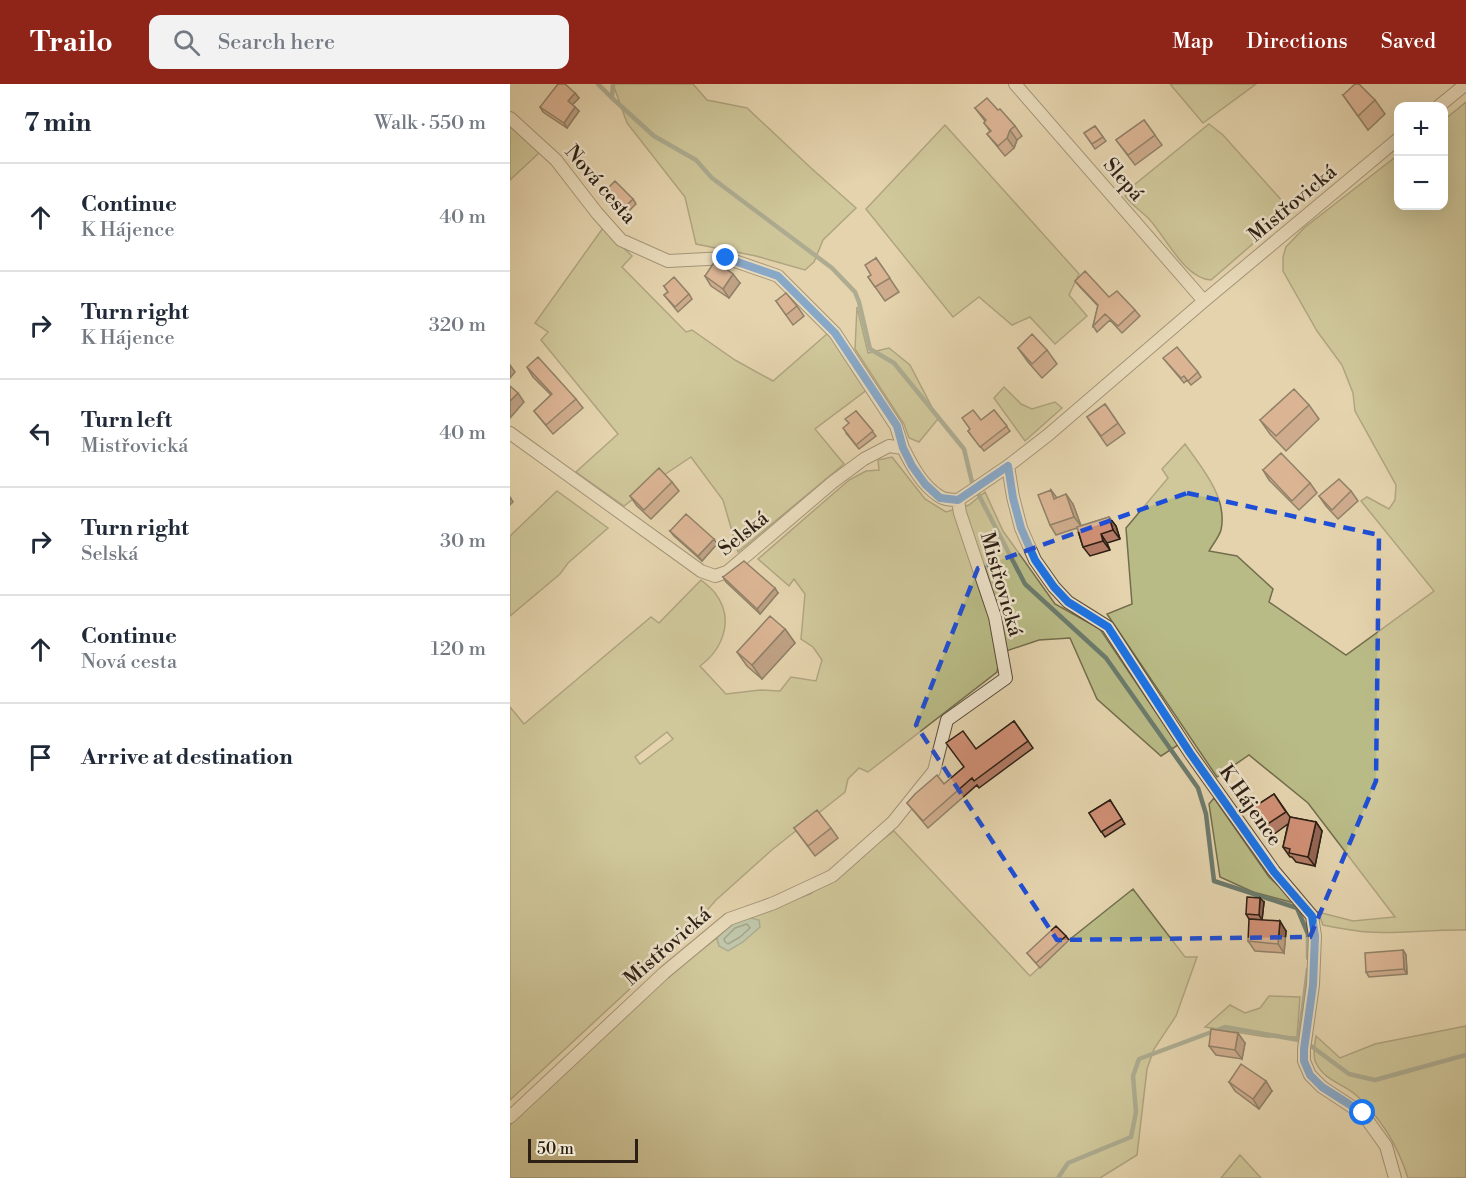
<!DOCTYPE html>
<html lang="en">
<head>
<meta charset="utf-8">
<style>
  body { margin:0; font-family:"Libre Bodoni",serif; background:#f2f2f3; color:#1f2937 }
  .controls { position:absolute; right:18px; top:18px; display:grid; overflow:hidden; border-radius:12px; box-shadow:0 6px 24px #0002 }
  .controls button { width:54px; height:54px; display:grid; place-items:center; padding:0; border:0; border-bottom:2px solid #e0e1e3; background:#fff; color:#1f2937; font:30px sans-serif }
  .scale { position:absolute; left:18px; bottom:15px; width:110px; box-sizing:border-box; padding-left:6px; border:3px solid #2c1f14; border-top:0; font-size:16px; line-height:21px; white-space:nowrap; color:#2c1f14; -webkit-text-stroke:4px #ede2ca; paint-order:stroke }
  .stop { position:absolute; width:18px; height:18px; margin:-14px; border:4px solid #1a73e8; border-radius:50%; background:#fff }
  .stop.end { background:#1a73e8; border-color:#fff; box-shadow:0 2px 6px #0008 }
  .list { margin:0; padding:0; list-style:none }
  h2 { display:flex; justify-content:space-between; align-items:center; height:78px; margin:0; padding:0 24px; font-size:26px }
  h2 small { font-size:20px; font-weight:400; color:#747a83 }
  .list li { display:grid; grid-template-columns:39px 1fr auto; gap:18px; align-items:center; box-sizing:border-box; height:108px; padding:0 24px; border-top:2px solid #e0e1e3 }
  .list b { display:block; font-size:22px; white-space:nowrap }
  .list p { margin:0; font-size:20px; white-space:nowrap; color:#747a83 }
  .list em { font-size:20px; font-style:normal; color:#747a83 }
  .icon { flex:none; width:33px; height:33px; fill:none; stroke:currentColor; stroke-width:2; stroke-linecap:round; stroke-linejoin:round }
  .map { position:relative; flex:none; width:956px; height:1094px; overflow:hidden }
  header { display:flex; align-items:center; gap:36px; box-sizing:border-box; height:84px; padding:0 30px; background:#8f2418; color:#fff }
  header strong { font-size:28px }
  nav { display:flex; gap:33px; margin-inline-start:auto; font-size:21px }
  .search { width:420px; height:54px; background:#f2f2f3; display:flex; align-items:center; gap:15px; box-sizing:border-box; padding:0 21px; border-radius:12px; color:#747a83; font-size:22px }
  main { display:flex }
  aside { flex:1; background:#fff }
  .map>svg:first-child { display:block }
</style>
</head>
<body>
<header>
<strong>Trailo</strong>
<div class="search"><svg class="icon" aria-label="search" viewBox="0 0 24 24"><circle cx="10" cy="10" r="6"/><path d="M15 15l6 6"/></svg>Search here</div>
<nav><a>Map</a><a>Directions</a><a>Saved</a></nav>
</header>
<main>
<aside>
<h2>7 min<small>Walk · 550 m</small></h2>
<ul class="list">
<li><svg class="icon" aria-label="ahead" viewBox="0 0 24 24"><path d="M12 20V5M6 11l6-6 6 6"/></svg><div><b>Continue</b><p>K Hájence</p></div><em>40 m</em></li>
<li><svg class="icon" aria-label="right" viewBox="0 0 24 24"><path d="M7 20v-9h11M14 6l5 5-5 5"/></svg><div><b>Turn right</b><p>K Hájence</p></div><em>320 m</em></li>
<li><svg class="icon" aria-label="left" viewBox="0 0 24 24"><path d="M17 20v-9H6M10 6l-5 5 5 5"/></svg><div><b>Turn left</b><p>Mistřovická</p></div><em>40 m</em></li>
<li><svg class="icon" aria-label="right" viewBox="0 0 24 24"><path d="M7 20v-9h11M14 6l5 5-5 5"/></svg><div><b>Turn right</b><p>Selská</p></div><em>30 m</em></li>
<li><svg class="icon" aria-label="ahead" viewBox="0 0 24 24"><path d="M12 20V5M6 11l6-6 6 6"/></svg><div><b>Continue</b><p>Nová cesta</p></div><em>120 m</em></li>
<li><svg class="icon" aria-label="arrive" viewBox="0 0 24 24"><path d="M6 21V4h12l-3 4 3 4H6"/></svg><div><b>Arrive at destination</b></div></li>
</ul>
</aside>
<div class="map">
<svg width="956" height="1094" viewBox="0 0 956 1094">
  <rect width="100%" height="100%" fill="#e4d3ad"/>
  <filter id="stains"><feTurbulence type="fractalNoise" baseFrequency=".00333" numOctaves="4"/><feColorMatrix values="0 0 0 0 .2 0 0 0 0 .09 0 0 0 0 .02 0 0 0 .5 -.17"/></filter>
  <radialGradient id="worn" r=".72"><stop offset=".6" stop-color="#630" stop-opacity="0"/><stop offset="1" stop-color="#630" stop-opacity=".3"/></radialGradient>
  <path fill="#b9bb86" stroke="#726d4d" stroke-width="1.5" fill-rule="evenodd" d="M103 0H183L197 16 237 24 301 84 346 124 313 156 304 178 295 186 246 172 186 160 175 113 117 39Z
    M660 0H746L693 39Z
    M956 18V846C924 845 891 850 858 848 843 847 828 844 813 841L808 828 843 837 885 833 798 719 739 671 707 693 597 530 622 520 616 444 658 394 652 385 675 360C692 384 718 414 711 446 709 453 703 460 699 467L727 472 763 505 759 518 836 571 924 507 851 417 857 413 879 425 885 416 886 401 845 327 843 309 832 281 807 247 773 187V173L776 163 794 144 888 71V122H934V36Z
    M699 40 713 51 783 129 760 145 701 196C675 195 655 152 639 135 631 127 622 121 615 112L618 106Z
    M435 41 569 190 559 211 577 232 545 260 520 233 502 241 469 213 443 233 356 125Z
    M0 42 30 68 0 96Z
    M93 144 122 172 112 183 176 248 182 246 225 276 263 297 318 249 358 305 305 345 334 380 228 468 213 416 181 373 154 391 114 422 66 388 108 350 31 256 38 248 25 239Z
    M347 223 358 269 379 264 400 281 428 335 409 358 399 354 394 340 345 265Z
    M494 303 511 320 522 325 545 318 552 324 515 357 484 314Z
    M382 373 415 415 436 428 459 421 475 408 493 447 545 520 590 545 668 661 651 672 587 615 560 554 529 556 490 569 487 588 358 688 349 684 338 695 335 708 263 765 206 816 164 864 0 1016V623L14 640 141 533 149 539 191 496C196 500 201 504 205 509 225 535 213 565 190 582L216 610 250 606 270 607 281 593 306 597 312 576 303 563 291 555 295 510 284 495 279 502 248 475 339 396 356 387 369 386 368 376ZM157 648 163 655 130 680 125 673Z
    M47 407 98 444 58 479 50 490 0 532V452Z
    M704 714 759 793 788 820 743 808 710 793 699 720Z
    M384 747 520 892 559 856 623 805 675 873H687L666 932 644 965 637 985 627 1071 590 1094H0V1041L160 890 207 854 209 862 237 833 300 810Z
    M759 912 790 913 787 953H757L695 943 720 921 735 929 750 924Z
    M956 942V1094H898C888 1062 871 1034 846 1011 832 999 815 997 806 979 802 972 805 960 806 952L830 974 865 960Z
    M730 1071 751 1094H711Z"/>
  <path fill="#95b8a8" stroke="#6b7b6d" stroke-width="1.5" d="M237 833 249 836 250 843 233 858 218 867 209 862 207 854 221 839Z"/>
  <g fill="none" stroke-linecap="round" stroke-linejoin="round">
    <path stroke="#606c5e" stroke-width="1.5" d="M237 840 240 844 230 853 218 860 215 858 214 855 225 844Z"/>
    <path stroke="#6b7b6d" stroke-width="4.5" d="M88 0 102 14
      M103 0 102 14 144 52 186 76 202 94 322 184 345 208 349 218 360 265 384 279 454 365 462 398 515 500 596 574 688 704 696 730 704 797 787 824 798 850V874
      M789 956 798 885
      M548 1094 558 1079 621 1053 626 1028 623 992 629 975 715 943 789 956 797 959 839 990 865 996 956 971"/>
    <defs>
      <path id="street" d="M505 0 694 217
        M929 22 956 0
        M0 34 46 76 87 129 111 156 158 177 216 174 268 192 325 249 386 342 393 364
        M0 349 191 487 205 492 217 488 323 398 354 375 379 362 393 364C402 382 412 401 429 412 434 416 442 416 448 416
        M498 382 503 413 511 444 525 476 544 503 558 518 598 543 680 669 764 787 802 832 805 852 803 901 794 965V977L800 991 812 1003 853 1030 876 1062 885 1094
        M448 416 498 382 538 351 694 217 888 55
        M0 1033 154 889 219 835 264 819 322 792 383 738 424 687 437 636 496 594 485 533 450 429 448 416"/>
    </defs>
    <use href="#street" stroke="#5a4c3a" stroke-width="14"/>
    <use href="#street" stroke="#ede2ca" stroke-width="12"/>
  </g>
  <path fill="#b37b65" stroke="#2c1f14" stroke-width="1.5" d="M65 9 69 14 62 21 65 23 69 27 57 44 33 28 30 23Z
    M833 11 865 16 875 30 858 46Z
    M465 24 488 26 505 42 512 52 507 56 504 64 495 72 477 50 480 47 474 39 475 37Z
    M634 36 652 61 625 81 606 56Z
    M585 42 596 57 585 65 574 49Z
    M93 109 123 115 126 120 114 132Z
    M366 174 389 208 375 217 358 193 361 191Z
    M195 192 230 199 219 214 201 202Z
    M565 197 625 226 630 232 612 249 600 236 587 248 583 242 588 222 570 203Z
    M154 202 179 210 182 215 168 228 154 211 158 208Z
    M266 217 287 222 294 232 283 241Z
    M508 264 537 266 547 280 532 294 518 278Z
    M653 274 688 288 691 293 681 301 677 296 674 299Z
    M17 283 66 315 73 324 43 350 24 327 41 311 23 293Z
    M595 320 615 349 597 362 577 333Z
    M799 321 809 335 776 367 760 350 750 336Z
    M484 326 500 347 474 367 458 347Z
    M346 327 366 352 349 365 336 349 339 340Z
    M753 386 800 399 807 409 789 426 759 396Z
    M162 398 169 407 141 435 127 422 120 412Z
    M541 406 547 414 563 420 571 442 599 433 606 442 610 455 597 459 600 466 580 472 573 463 567 444 546 451 540 441Z
    M841 407 848 417 828 435 816 422 809 412Z
    M0 413 3 418 0 421Z
    M160 447 207 460 192 477 164 452Z
    M213 493 268 509 250 530 216 498Z
    M275 545 285 559 252 595 237 582 227 568Z
    M504 637 523 664 469 704 467 701 418 744 397 719 434 700 454 683 466 665Z
    M764 710 780 733 806 738 812 747 805 782 786 778 782 773H780L773 763 778 740 763 751 744 723Z
    M600 716 615 740 595 753 579 729Z
    M284 744H321L328 754 305 772Z
    M754 818 752 836 739 835 736 830Z
    M776 847 774 869 745 867 738 857Z
    M556 852 559 856 530 884 517 869Z
    M893 866 896 871 897 890 859 893 856 888Z
    M735 959 732 975 706 971 699 962Z
    M719 998 762 1007 749 1025 725 1007Z"/>
  <path fill="#926452" stroke="#2c1f14" stroke-width="1.5" d="M65 9 69 14 61 22 58 17Z
    M65 23 69 27 57 44 54 39Z
    M500 46 507 56 504 64 497 54Z
    M223 190 230 199 219 214 213 205Z
    M0 281 5 288 0 294Z
    M8 309 14 318 0 334V317Z
    M556 410 563 420 571 442 564 433Z
    M599 433 606 442 610 455 603 446Z
    M591 450 597 459 600 466 593 457Z
    M204 455 207 460 192 477 188 472Z
    M265 504 268 509 250 530 247 525Z
    M275 545 285 559 252 595 242 581Z
    M806 738 812 747 805 782 798 773Z
    M750 814 754 818 752 836 749 831Z
    M770 837 776 847 774 869 768 860Z
    M893 866 896 871 897 890 894 885Z
    M728 949 735 959 732 975 725 966Z
    M756 997 762 1007 749 1025 743 1015Z"/>
  <path fill="#d08f75" stroke="#2c1f14" stroke-width="1.5" d="M48 0H55L65 9 58 17 65 23 54 39 30 23Z
    M845 0H849L865 16 848 32 833 11Z
    M477 14 488 26 490 25 505 42 500 46 497 54 488 62 477 50 481 47 474 39 476 36 465 24Z
    M634 36 645 51 618 71 606 56Z
    M585 42 593 53 582 60 574 49Z
    M105 97 123 115 111 127 93 109Z
    M366 174 380 194 365 203 358 193 361 191 355 181Z
    M205 177 223 190 213 205 195 192Z
    M575 187 599 213 607 207 625 226 608 242 595 230 583 242 588 221 565 197Z
    M164 193 179 210 165 223 154 211 158 208 154 202Z
    M276 209 287 222 276 231 266 217Z
    M522 250 537 266 522 280 508 264Z
    M667 263 688 288 678 297 674 292 671 294 653 274Z
    M28 273 66 315 36 341 24 327 42 310 17 283Z
    M0 302 8 309 0 317Z
    M784 305 799 321 766 352 750 336Z
    M595 320 608 339 591 352 577 333Z
    M463 326 471 336 484 326 497 342 470 363 458 347 460 345 452 334Z
    M346 327 363 347 346 361 333 344 339 339 335 335Z
    M771 369 800 399 782 417 753 386Z
    M149 384 162 398 134 426 120 412Z
    M829 395 841 407 822 426 809 412Z
    M541 406 544 415 556 410 564 433 540 441 528 411Z
    M176 430 204 455 188 472 160 447Z
    M599 433 603 446 591 450 593 457 573 463 567 443Z
    M234 477 265 504 247 525 213 493Z
    M260 532 275 545 242 581 227 568Z
    M504 637 518 657 464 697 462 694 413 737 397 719 405 710 427 691 434 700 454 683 436 659 453 647 466 665Z
    M764 710 776 728 756 741 744 723Z
    M600 716 612 735 591 748 579 729Z
    M307 726 321 744 298 762 284 744Z
    M780 733 806 738 798 773 779 769 780 765 773 763Z
    M737 813 750 814 749 831 736 830Z
    M739 835 770 837 768 860 738 857Z
    M546 842 556 852 526 879 517 869Z
    M893 866 894 885 856 888 855 869Z
    M701 945 728 949 725 966 699 962Z
    M731 980 756 997 743 1015 719 998Z"/>
  <g fill="none" stroke-linecap="round" stroke-linejoin="round">
    <path stroke="#1a73e8" stroke-width="8" d="M216 174 268 192 325 249 387 342 393 364 402 382 415 400 430 414 448 416 498 382 503 414 511 444 525 476 544 503 558 518 598 543 680 669 764 788 802 832 805 852 803 901 794 965V977L800 991 812 1003 853 1029"/>
  </g>
  <path d="M0 0H956V1094H0ZM677 409 869 451 866 697 800 853 547 856 406 641 468 484Z" fill="#e4d3ad" fill-opacity=".55" fill-rule="evenodd"/>
  <path fill="none" stroke="#1d4ed8" stroke-width="4.5" stroke-dasharray="12 8" stroke-linejoin="round" d="M677 409 869 451 866 697 800 853 547 856 406 641 468 484Z"/>
  <g text-anchor="middle" stroke-width="5" stroke-linejoin="round" paint-order="stroke">
    <g font-size="20" fill="#2c1f14" stroke="#ede2ca">
      <text transform="translate(614 95) rotate(49)" y="7">Slepá</text>
      <text transform="translate(91 100) rotate(49)" y="7">Nová cesta</text>
      <text transform="translate(782 119) rotate(-40)" y="7">Mistřovická</text>
      <text transform="translate(233 449) rotate(-39)" y="7">Selská</text>
      <text transform="translate(492 500) rotate(74)" y="7">Mistřovická</text>
      <text transform="translate(741 721) rotate(55)" y="7">K Hájence</text>
      <text transform="translate(157 862) rotate(-41)" y="7">Mistřovická</text>
    </g>
  </g>
  <rect width="100%" height="100%" filter="url(#stains)"/>
  <rect width="100%" height="100%" fill="url(#worn)"/>
</svg>
<div class="controls">
<button>+</button>
<button>−</button>
</div>
<div class="scale">50 m</div>
<div class="stop" style="left:853px;top:1029px"></div>
<div class="stop end" style="left:216px;top:174px"></div>
</div>
</main>
</body>
</html>
